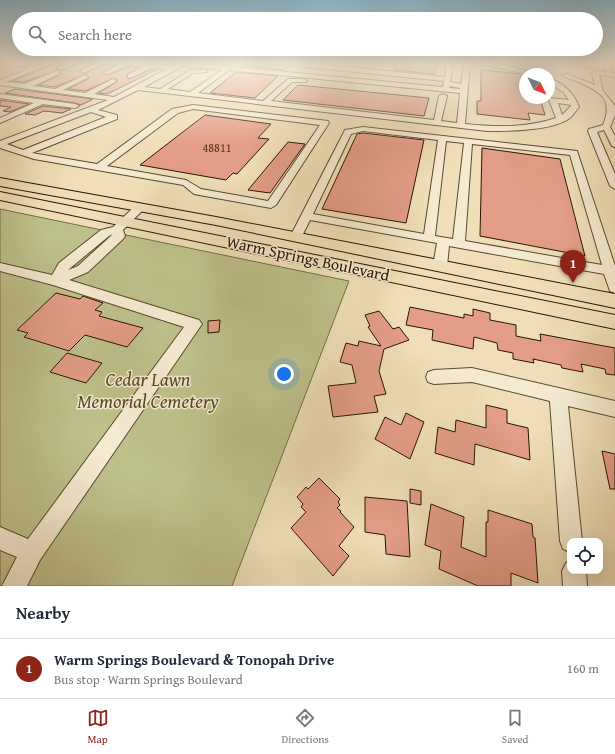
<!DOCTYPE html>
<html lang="en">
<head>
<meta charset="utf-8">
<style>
  body { margin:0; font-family:"Gentium Book Plus",serif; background:#f2f2f3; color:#1f2937 }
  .controls { position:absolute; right:12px; bottom:12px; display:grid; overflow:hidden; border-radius:8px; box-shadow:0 4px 16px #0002 }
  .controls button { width:36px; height:36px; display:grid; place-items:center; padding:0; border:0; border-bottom:1px solid #e0e1e3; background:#fff; color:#1f2937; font:20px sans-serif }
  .compass { position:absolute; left:519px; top:68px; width:36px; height:36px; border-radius:50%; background:#fff; box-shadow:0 4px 16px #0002; rotate:132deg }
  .you { position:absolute; left:284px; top:374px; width:14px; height:14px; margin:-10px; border:3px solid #fff; border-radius:50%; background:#1a73e8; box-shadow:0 0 0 6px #1a73e833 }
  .badge { display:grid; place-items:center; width:26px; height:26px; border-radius:50%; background:#8f2418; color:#fff; font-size:13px; font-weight:700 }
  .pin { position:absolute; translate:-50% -33px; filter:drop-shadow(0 1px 2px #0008) }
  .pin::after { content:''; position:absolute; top:21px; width:14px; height:12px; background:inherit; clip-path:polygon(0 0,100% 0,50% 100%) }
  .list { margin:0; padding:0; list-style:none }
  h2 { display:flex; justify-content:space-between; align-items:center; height:52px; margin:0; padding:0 16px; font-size:17px }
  h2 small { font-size:13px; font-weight:400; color:#747a83 }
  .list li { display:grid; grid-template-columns:26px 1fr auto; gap:12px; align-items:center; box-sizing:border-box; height:60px; padding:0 16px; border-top:1px solid #e0e1e3 }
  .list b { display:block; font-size:15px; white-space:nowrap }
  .list p { margin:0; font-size:13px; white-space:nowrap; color:#747a83 }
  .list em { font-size:13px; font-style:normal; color:#747a83 }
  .icon { flex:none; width:22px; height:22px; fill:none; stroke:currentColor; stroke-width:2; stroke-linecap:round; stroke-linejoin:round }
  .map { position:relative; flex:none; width:615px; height:586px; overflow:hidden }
  .search { position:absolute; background:#fff; box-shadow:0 4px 16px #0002; left:12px; right:12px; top:12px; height:44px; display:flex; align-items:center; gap:10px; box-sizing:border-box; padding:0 14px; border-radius:22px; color:#747a83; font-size:15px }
  .sheet { height:112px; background:#fff }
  nav { display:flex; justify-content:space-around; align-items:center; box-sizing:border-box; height:56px; border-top:1px solid #e0e1e3; background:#fff; font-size:11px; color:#747a83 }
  nav a { display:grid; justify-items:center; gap:2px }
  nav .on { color:#8f2418 }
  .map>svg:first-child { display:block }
</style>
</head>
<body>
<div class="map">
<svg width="615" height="586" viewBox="0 0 615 586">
  <rect width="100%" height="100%" fill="#efdeb7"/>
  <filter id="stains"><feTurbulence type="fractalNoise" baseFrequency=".005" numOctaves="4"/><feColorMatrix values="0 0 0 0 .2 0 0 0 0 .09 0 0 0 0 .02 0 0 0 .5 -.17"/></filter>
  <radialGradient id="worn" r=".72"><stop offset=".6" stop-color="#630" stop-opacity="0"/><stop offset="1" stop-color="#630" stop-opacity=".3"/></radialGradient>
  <path fill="#bec08b" stroke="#746c46" d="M0 209 349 281 232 586H0Z"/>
  <path fill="#e39d88" stroke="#291700" d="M54 63H65L56 67V69L58 70 24 82 12 81 54 64Z
    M77 63H94L79 71 80 72 85 73 105 64 116 65 102 73 108 75 128 67 138 68 127 74 126 77 129 79 151 70H156L107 94 98 93 117 82V80L114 78 85 91 68 89 88 79 89 77 86 74 55 87 38 85 60 75V72L58 70H63Z
    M248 63H293L285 70 243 66Z
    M395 63H438L435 74 394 70Z
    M481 70 520 74 521 78 525 79V98H540L545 115 528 113 530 120 477 114V101H481Z
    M236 72 278 76 255 98 210 93Z
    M298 85 429 98 424 116 283 100Z
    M15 89 93 99 81 105 75 103 5 93Z
    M0 100 29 104 10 112 3 111 11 107 0 106Z
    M43 106 71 109 62 113 44 111 35 115 25 114Z
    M205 115 271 124 258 138 269 139 237 174 233 173 226 180 140 165Z
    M363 133 424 140 406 223 322 209 357 134Z
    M288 142 305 144 270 193 248 190Z
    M482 148 560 159 585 256 480 236Z
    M56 293 80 299 83 296 103 303 95 310 102 312 99 316 143 328 127 347 85 335 69 351 24 337 28 333 17 330Z
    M410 307 464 318V314L473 316V309L490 313V320L516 325V336L541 341 540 334 615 348V375L606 374 605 369 581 364 583 372 562 368 561 365 533 359 534 363 513 359V353L498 350 497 343 474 337 473 349 432 340 433 330 406 325Z
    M379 311 393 329 399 327 409 340 384 349 379 371 386 394 374 396 378 412 333 417 328 386 356 383 352 365 340 362 346 343 358 346 359 341 381 346 368 327 370 326 365 315Z
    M220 320 219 332 208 333V321Z
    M67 353 102 363 86 383 50 372Z
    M486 405 507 410V423L528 428 530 460 475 444 474 465 435 453 438 427 455 432 456 420 486 428Z
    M406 413 424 422 410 459 375 439 385 417 401 425Z
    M602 451 615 454V489H610Z
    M319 478 340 499 338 502 340 505 337 508 341 511 340 512 354 527 339 546 349 556 333 576 291 528 306 512 301 507 303 504 297 497 306 487 308 489Z
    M410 489 421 491V505L410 503Z
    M365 497 407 501 410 557 386 554 385 535 365 532Z
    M431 504 464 517 461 547 486 557V522H488V510L532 524 533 537 535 538 538 583 511 573V586H478L439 569 441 551 425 545Z"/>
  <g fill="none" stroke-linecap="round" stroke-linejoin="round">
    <defs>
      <path id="minor" d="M3 63C14 62 28 67 38 66 43 65 47 62 53 63L6 82 24 84 57 71 59 72V74L33 86 55 89 85 75 88 77 87 78 63 90 85 93 113 79 116 81 115 82 94 94 114 97 167 69 151 68 130 78 128 77V75L143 67 128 65 108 74 103 73 120 64 119 63 173 66 180 63 227 66 233 65V67L443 87 444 81 305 67 302 65 304 63H311L445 77 447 63H453L450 82 461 84 464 63H470L465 124C495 127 527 128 556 118L549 100 550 98 569 100 563 92 549 83V78C563 83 574 93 579 107 576 110 574 114 571 117 555 131 508 131 487 131L138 90 98 110 117 115V119L32 153 97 164 172 109 193 105 328 121 329 123 276 205 271 208 194 194 183 185 34 159 0 148V141L108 100 0 85V80L30 68ZM183 66 222 70 190 92 168 89 193 73 207 72V70H190L160 89 144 87ZM229 70 460 93 457 123 441 121 447 96 443 94 439 96 434 120 271 101 292 82H306L307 81 304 79H288L263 101 198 93ZM450 86 460 88V89L449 88ZM558 103 571 105V106L562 115ZM193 109 320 125 268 201 201 189 186 180 107 166 178 113ZM91 112 106 117 23 150 7 144Z
        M68 63H76L62 69 57 68Z
        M97 63H104L85 72 80 71Z
        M477 63H498L537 74H526Z
        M595 71 615 73V77L599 75 603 91 615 106V115L610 127 615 136V147L612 146 604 130 597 132 615 174V189L610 186 588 131 589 129 603 125C614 99 600 91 576 81 571 79 566 78 562 75L567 74 595 85 592 73Z
        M0 94 75 104 79 106 75 108 43 104 0 123V118L34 103 0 98Z
        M363 127 577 151 615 266V293L610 291 604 274 449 246 447 266 445 269 440 270 435 269 433 266 437 243 310 220 300 240H292L290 237 344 132 345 130ZM363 131 438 140 424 234 313 214 351 134ZM446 141 464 143 453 239 435 236ZM472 144 570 155 602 265 465 241Z
        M140 204 146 207 123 230 125 236 123 239 88 272 69 280 199 320 202 324 40 560 27 586H2L17 557 0 550V527L28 539 184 327 53 285 0 271V263L52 275 59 263 101 230 113 227 136 205ZM113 234 78 266 68 270 109 236Z
        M472 368 615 401V417L568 406 582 541H570V552L563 549 560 541 550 401 472 382 434 384 428 382 426 377 428 372 434 370Z
        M570 561V571H586L587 586H563L562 571 566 563Z"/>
      <path id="major" d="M0 178 216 217 615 294V308L216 225 0 186Z
        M0 192 615 315V329L0 200Z"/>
    </defs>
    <use href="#minor" stroke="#5a492e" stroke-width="2"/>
    <use href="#major" stroke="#291700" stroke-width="2"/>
    <use href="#minor" fill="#f5ead0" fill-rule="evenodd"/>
    <use href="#major" fill="#efdeb7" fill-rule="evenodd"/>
    <path stroke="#291700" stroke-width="1.5" stroke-dasharray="3.5 3.5" stroke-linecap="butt" d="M533 63 615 70"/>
  </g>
  <linearGradient id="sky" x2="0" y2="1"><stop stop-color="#89b8cf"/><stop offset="0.43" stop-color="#f8f0df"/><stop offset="1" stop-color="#f8f0df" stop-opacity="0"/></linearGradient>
  <rect width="615" height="145" fill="url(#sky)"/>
  <g text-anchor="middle" stroke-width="3" stroke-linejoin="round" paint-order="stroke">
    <g font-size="12" fill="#583822">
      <text x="217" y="152">48811</text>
    </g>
    <g font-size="16" fill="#291700" stroke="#f5ead0">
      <text transform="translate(308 258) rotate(12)" y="6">Warm Springs Boulevard</text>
    </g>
    <g font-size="19" font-style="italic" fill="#564a2a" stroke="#f5ead0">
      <text x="148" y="386">Cedar Lawn<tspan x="148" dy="22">Memorial Cemetery</tspan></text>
    </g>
  </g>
  <rect width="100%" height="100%" filter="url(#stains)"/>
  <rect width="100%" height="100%" fill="url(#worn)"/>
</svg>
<div class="controls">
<button><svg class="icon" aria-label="locate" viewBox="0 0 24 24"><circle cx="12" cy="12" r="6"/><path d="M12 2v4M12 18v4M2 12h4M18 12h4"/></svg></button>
</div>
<svg class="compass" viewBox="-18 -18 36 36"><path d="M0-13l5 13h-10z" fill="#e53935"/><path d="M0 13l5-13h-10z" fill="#747a83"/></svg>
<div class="you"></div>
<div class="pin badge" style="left:573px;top:283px">1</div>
<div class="search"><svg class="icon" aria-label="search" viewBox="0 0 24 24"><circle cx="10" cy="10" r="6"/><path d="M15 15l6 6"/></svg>Search here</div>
</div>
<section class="sheet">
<h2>Nearby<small></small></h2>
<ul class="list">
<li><span class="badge">1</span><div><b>Warm Springs Boulevard &amp; Tonopah Drive</b><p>Bus stop · Warm Springs Boulevard</p></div><em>160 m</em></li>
</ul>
</section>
<nav>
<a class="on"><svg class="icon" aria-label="map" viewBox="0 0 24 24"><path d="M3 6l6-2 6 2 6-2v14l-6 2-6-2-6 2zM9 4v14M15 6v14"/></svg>Map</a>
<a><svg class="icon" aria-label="directions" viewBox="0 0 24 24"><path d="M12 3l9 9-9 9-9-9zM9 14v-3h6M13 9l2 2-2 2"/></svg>Directions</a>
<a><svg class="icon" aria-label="saved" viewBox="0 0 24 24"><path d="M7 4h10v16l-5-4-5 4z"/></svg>Saved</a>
</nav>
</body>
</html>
